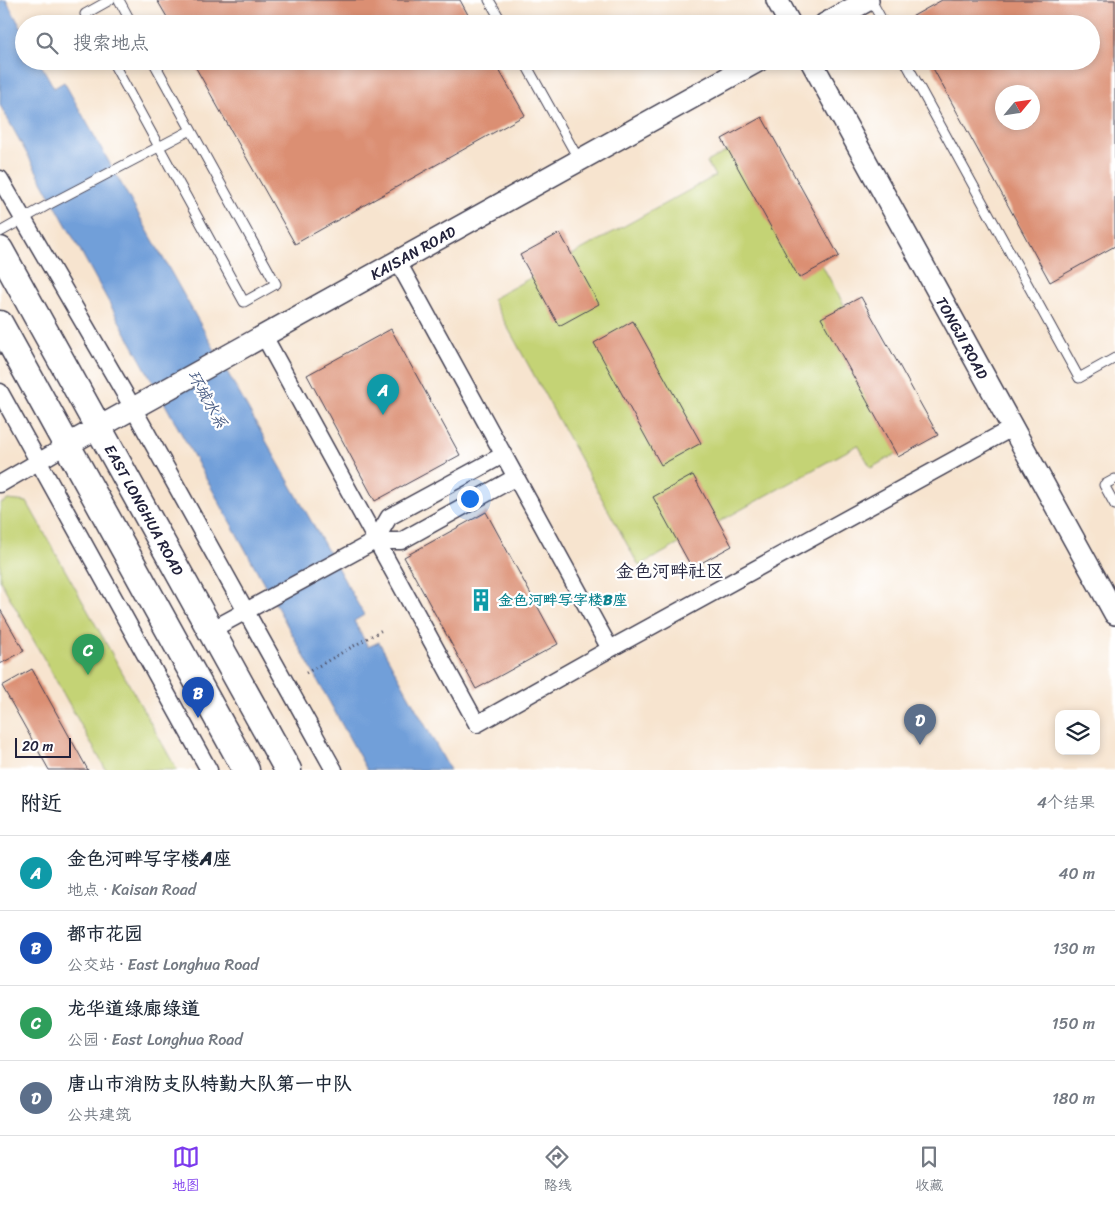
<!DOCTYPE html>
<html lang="zh">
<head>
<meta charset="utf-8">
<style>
  body { margin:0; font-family:Sriracha,"LXGW WenKai TC",sans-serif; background:#f2f2f3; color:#1f2937 }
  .controls { position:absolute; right:15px; bottom:15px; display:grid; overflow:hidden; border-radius:10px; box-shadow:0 2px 8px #0003 }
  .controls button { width:45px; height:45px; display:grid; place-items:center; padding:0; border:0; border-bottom:1px solid #e0e1e3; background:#fff; color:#1f2937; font:25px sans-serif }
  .compass { position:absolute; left:995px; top:85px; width:45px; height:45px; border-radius:50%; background:#fff; box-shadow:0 2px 8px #0003; rotate:61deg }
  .scale { position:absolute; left:15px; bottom:12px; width:56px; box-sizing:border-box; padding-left:5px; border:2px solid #22223b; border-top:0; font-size:14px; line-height:18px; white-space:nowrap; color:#22223b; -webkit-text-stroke:4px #fff; paint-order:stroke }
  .you { position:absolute; left:469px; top:498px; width:18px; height:18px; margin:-12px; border:4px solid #fff; border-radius:50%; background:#1a73e8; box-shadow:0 0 0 8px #1a73e833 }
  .badge { display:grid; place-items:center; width:32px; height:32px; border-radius:50%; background:#7c3aed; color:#fff; font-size:16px; font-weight:700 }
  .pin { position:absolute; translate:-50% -41px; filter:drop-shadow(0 1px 2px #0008) }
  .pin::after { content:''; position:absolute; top:26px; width:18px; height:15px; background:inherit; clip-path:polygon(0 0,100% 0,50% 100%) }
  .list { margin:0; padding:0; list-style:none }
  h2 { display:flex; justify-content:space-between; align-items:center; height:65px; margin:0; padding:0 20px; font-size:21px }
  h2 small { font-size:16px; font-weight:400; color:#747a83 }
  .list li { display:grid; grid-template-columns:32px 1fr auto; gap:15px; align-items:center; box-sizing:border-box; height:75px; padding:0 20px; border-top:1px solid #e0e1e3 }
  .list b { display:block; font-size:19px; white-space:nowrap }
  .list p { margin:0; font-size:16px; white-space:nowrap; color:#747a83 }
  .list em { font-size:16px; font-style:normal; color:#747a83 }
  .icon { flex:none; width:28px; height:28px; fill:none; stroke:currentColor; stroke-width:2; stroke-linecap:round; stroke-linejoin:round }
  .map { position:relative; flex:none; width:1115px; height:770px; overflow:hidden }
  .search { position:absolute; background:#fff; box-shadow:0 2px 8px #0003; left:15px; right:15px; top:15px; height:55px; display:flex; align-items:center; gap:12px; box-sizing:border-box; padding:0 18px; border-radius:28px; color:#747a83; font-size:19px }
  .sheet { height:365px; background:#fff }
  nav { display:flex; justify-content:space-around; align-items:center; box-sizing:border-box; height:70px; border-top:1px solid #e0e1e3; background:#fff; font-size:14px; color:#747a83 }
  nav a { display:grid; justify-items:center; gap:2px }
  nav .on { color:#7c3aed }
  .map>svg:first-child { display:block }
</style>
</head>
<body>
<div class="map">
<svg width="1115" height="770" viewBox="0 0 1115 770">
  <rect width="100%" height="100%" fill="#fff"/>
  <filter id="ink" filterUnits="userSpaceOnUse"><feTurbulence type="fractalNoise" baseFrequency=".02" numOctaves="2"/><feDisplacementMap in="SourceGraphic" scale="10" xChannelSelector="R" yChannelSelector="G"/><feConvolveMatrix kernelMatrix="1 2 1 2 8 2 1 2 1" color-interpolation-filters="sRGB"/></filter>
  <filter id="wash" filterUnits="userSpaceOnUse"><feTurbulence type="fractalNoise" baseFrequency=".0096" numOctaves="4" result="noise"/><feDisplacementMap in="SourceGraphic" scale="20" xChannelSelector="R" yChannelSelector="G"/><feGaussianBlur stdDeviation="1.12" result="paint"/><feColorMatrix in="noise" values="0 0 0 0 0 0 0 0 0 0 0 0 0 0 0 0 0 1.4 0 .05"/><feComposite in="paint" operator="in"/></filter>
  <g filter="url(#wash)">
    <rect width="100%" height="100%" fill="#f7e4cf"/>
    <path fill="#c4d374" stroke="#737a58" d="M752 138 919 441 871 468 858 445 639 566 492 299 715 176 707 162Z
      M8 500 27 502 177 770H106L0 580V504Z"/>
    <path fill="#719fd9" stroke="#4a608a" d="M0 0H6L24 33V61H39L54 88 64 82 364 615 354 621 368 647 379 642 450 770H367L0 105Z"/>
    <g id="blocks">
      <path fill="#db8f73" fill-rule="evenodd" d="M157 0H460L473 24H171Z
        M942 0H1115V246L1050 282 929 61H1091V24H908L906 20ZM1002 92H1032V122H1002Z
        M192 61H494L525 115 295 244Z
        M762 117 839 256 799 278 722 139Z
        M560 233 599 304 559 326 520 255Z
        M861 297 938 435 898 457 821 318Z
        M633 321 701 443 661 465 594 343Z
        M391 329 460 455 375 501 307 375Z
        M693 475 732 546 692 568 653 497Z
        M486 512 558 644 476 689 404 557Z
        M0 609 24 651 0 664Z
        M32 669 88 770H49L2 686Z"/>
    </g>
  </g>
  <g filter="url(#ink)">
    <use href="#blocks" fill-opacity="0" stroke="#423f51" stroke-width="1"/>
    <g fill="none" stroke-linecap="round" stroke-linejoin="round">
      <defs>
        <path id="service" d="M119 0 132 24
          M489 0 503 24
          M871 0 884 24
          M91 24 85 14 110 0
          M112 61 244 302 276 284 153 61
          M524 61 579 160
          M905 61 1079 378 1115 358
          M0 232 46 206 191 130
          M1115 479 1104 485 1115 505"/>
        <path id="minor" d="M0 179 133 408 334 770
          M398 262 610 649
          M264 336 477 724 610 649 1012 428
          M0 392 209 770
          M0 484 67 445
          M375 541 389 517 503 455
          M211 630 375 541H401L516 477"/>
        <path id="tertiary" d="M777 0 790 24
          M825 24 868 0
          M811 61 1115 614
          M67 445 758 61"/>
        <path id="primary" d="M0 250 288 770
          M0 324 246 770"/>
      </defs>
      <use href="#service" stroke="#423f51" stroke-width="11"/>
      <use href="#minor" stroke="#423f51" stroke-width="19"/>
      <use href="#tertiary" stroke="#423f51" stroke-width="24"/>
      <use href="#primary" stroke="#423f51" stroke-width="29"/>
      <path stroke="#423f51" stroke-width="3" stroke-dasharray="1 4" stroke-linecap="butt" d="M306 673 382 630"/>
      <use href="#service" stroke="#fff" stroke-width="9"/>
      <use href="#minor" stroke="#fff" stroke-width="16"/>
      <use href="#tertiary" stroke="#fff" stroke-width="21"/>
      <use href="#primary" stroke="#fff" stroke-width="26"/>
    </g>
  </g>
  <defs>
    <symbol id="building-bare" viewBox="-9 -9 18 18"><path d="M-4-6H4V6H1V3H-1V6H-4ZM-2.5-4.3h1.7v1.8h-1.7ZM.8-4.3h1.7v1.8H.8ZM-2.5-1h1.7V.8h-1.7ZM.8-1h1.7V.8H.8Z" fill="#0f9aa8" stroke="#fff" stroke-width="2.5" paint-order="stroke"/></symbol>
  </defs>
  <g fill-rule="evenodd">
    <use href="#building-bare" x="465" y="584" width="32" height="32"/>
  </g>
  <g text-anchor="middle" stroke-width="4.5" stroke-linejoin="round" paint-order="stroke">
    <g font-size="15" fill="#22223b" stroke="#fff">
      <text transform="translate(413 253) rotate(-29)" y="5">KAISAN ROAD</text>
      <text transform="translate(962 338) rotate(61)" y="5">TONGJI ROAD</text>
      <text transform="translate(144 510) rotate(61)" y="5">EAST LONGHUA ROAD</text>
    </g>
    <g font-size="15" font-weight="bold" fill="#0d838f" stroke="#fff" text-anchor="start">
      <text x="498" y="605">金色河畔写字楼B座</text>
    </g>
    <g font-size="16" font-style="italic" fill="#465a82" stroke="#fff">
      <text transform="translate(208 399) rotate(61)" y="6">环城水系</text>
    </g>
    <g font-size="18" fill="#22223b" stroke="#fff">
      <text x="670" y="577">金色河畔社区</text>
    </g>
  </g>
</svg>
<div class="controls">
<button><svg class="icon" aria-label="layers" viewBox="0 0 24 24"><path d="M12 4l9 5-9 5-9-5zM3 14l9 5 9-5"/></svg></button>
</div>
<svg class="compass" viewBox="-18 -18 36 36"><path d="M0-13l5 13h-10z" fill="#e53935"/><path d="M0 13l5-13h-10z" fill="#747a83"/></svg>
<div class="scale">20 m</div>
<div class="you"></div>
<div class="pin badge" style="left:383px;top:415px;background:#0f9aa8">A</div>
<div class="pin badge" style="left:198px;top:718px;background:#1a4fb4">B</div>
<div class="pin badge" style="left:88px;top:675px;background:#2e9e5b">C</div>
<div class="pin badge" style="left:920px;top:745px;background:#5c6f8a">D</div>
<div class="search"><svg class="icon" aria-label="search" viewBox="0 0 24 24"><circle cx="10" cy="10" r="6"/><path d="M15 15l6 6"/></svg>搜索地点</div>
</div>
<section class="sheet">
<h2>附近<small>4个结果</small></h2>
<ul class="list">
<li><span class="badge" style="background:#0f9aa8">A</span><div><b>金色河畔写字楼A座</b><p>地点 · Kaisan Road</p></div><em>40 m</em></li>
<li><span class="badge" style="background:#1a4fb4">B</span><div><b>都市花园</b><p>公交站 · East Longhua Road</p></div><em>130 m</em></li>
<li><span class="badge" style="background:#2e9e5b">C</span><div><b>龙华道绿廊绿道</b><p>公园 · East Longhua Road</p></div><em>150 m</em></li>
<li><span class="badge" style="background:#5c6f8a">D</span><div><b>唐山市消防支队特勤大队第一中队</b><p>公共建筑</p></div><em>180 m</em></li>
</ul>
</section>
<nav>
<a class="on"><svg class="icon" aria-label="map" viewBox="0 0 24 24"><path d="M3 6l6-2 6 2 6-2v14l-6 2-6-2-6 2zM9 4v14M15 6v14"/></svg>地图</a>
<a><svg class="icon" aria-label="directions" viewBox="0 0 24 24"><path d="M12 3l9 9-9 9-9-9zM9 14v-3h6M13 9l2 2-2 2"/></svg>路线</a>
<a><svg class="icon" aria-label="saved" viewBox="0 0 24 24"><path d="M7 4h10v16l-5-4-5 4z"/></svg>收藏</a>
</nav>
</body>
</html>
